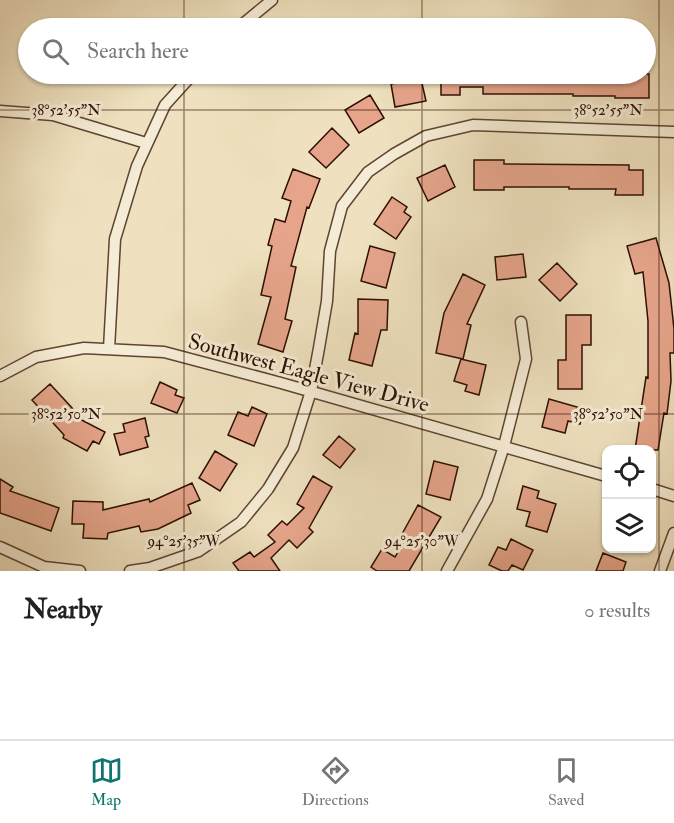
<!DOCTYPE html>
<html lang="en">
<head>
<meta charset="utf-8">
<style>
  body { margin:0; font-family:"IM FELL Double Pica",serif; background:#f2f2f2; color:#222 }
  .controls { position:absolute; right:18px; bottom:18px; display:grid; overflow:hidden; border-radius:12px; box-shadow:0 2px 4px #0004 }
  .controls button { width:54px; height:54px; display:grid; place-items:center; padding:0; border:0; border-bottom:2px solid #e0e0e0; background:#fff; color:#222; font:30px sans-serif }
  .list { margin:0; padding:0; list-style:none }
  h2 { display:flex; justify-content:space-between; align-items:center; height:78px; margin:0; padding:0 24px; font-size:26px }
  h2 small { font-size:20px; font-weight:400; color:#767676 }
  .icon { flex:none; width:33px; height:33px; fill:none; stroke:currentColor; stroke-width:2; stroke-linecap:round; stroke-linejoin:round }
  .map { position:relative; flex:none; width:674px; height:571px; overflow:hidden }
  .search { position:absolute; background:#fff; box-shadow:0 2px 4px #0004; left:18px; right:18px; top:18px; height:66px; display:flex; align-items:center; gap:15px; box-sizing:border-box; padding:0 21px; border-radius:33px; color:#767676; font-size:22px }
  .sheet { height:168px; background:#fff }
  nav { display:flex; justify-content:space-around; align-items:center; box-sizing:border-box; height:84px; border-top:2px solid #e0e0e0; background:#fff; font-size:16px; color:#767676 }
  nav a { display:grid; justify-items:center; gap:3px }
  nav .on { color:#0f766e }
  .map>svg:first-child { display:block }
</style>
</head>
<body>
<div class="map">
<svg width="674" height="571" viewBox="0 0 674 571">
  <rect width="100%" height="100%" fill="#efe1bf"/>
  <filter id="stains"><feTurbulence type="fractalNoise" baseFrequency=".00333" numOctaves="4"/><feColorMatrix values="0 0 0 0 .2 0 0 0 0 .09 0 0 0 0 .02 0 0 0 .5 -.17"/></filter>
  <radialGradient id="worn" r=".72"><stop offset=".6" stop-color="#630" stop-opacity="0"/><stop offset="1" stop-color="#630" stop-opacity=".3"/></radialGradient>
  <path fill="#e6a58b" stroke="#2d0f03" stroke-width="1.5" d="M441 74H649V98H615V96H573V94H483V87H460V95H441Z
    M421 79 426 101 395 107 391 84Z
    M370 95 384 118 359 133 345 110Z
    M332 128 349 145 326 168 309 152Z
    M474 160H504V164L629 165V170H643V195H615L616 189H569V187H504V190H474Z
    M445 165 455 187 428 201 417 178Z
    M293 169 320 179 309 208 307 207 291 266 296 267 285 319 292 321 283 352 258 344 271 297 261 295 272 246 268 245 275 219 285 222 291 201 282 198Z
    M392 197 407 207 404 212 411 217 396 239 374 224Z
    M656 238 669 283 674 329V353H670L671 381 667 414 664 413 658 450H635L646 377 648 378V321L643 272 635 274 627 246Z
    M370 246 395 253 386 288 361 281Z
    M523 254 526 277 497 280 495 257Z
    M557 263 577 284 560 301 539 280Z
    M463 274 485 285 467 324 471 325 463 359 436 353 444 313Z
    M358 299 388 300 387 330H381L372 366 349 360 355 333 358 334Z
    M566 315H591V345H582V389H558V360H566Z
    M461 359 486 365 479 395 465 391 467 385 454 381Z
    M160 382 177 390 175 395 184 398 177 413 151 403Z
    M50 384 73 409 68 413 105 432 99 444 93 441 87 451 63 438 64 435 32 400Z
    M549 399 584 409 580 424 568 421 565 433 542 427Z
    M252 407 267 414 254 446 228 435 238 412 248 416Z
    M145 418 149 436 145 437 148 447 120 455 114 434 125 432 123 424Z
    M339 436 355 449 340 468 323 455Z
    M215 451 237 464 220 491 199 478Z
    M434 461 458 467 450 500 426 494Z
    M313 476 332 487 309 528 313 532 297 548 289 540 271 558 280 571H239L233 563 250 552 254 557 275 542 268 535 282 521 287 525 304 508 297 504Z
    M0 479 13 487 10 491 59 508 51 531 0 513Z
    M192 483 200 500 188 505 191 513 158 529 141 532 139 526 108 533 107 539 83 538 84 524H72L73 501 103 502V510L149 499 150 502Z
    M523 486 539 491 537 498 556 504 547 532 526 526 530 512 517 509Z
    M418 505 441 517 409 571H377L371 567 382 549 395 557 407 536 402 534Z
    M511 539 533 550 523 570 512 565 508 571H502L489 565 498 547 506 550Z
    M603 553 626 562 623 571H596Z"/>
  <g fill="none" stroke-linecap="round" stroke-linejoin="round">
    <defs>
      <path id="minor" d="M238 28 272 0
        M0 111 53 115 146 143
        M109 349 115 239 137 166 165 105 193 74
        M0 376 36 357 84 348 164 352 281 383 606 476
        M652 489 674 496
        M0 547 44 567 80 571
        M130 571 150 568 199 551 241 522 268 489 293 448 311 391 319 348 327 301 330 251 342 206 368 172 394 154 426 136 473 125 674 132
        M447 571 487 499 504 446 526 359 521 322
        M660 571 674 533"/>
    </defs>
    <use href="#minor" stroke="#5e4432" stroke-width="13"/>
    <use href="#minor" stroke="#f5ecd5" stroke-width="10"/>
  </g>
  <path fill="none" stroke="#2d0f03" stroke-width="1.5" stroke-opacity="0.45" d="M184 0V28M422 0V28M659 0V571M184 74V571M422 74V571M0 110H674M0 414H674"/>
  <g text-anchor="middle" stroke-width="6" stroke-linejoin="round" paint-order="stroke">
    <g font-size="22" fill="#2d0f03" stroke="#f5ecd5">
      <text transform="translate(309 372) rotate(15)" y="8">Southwest Eagle View Drive</text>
    </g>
  </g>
  <g font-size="15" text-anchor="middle" fill="#2d0f03" stroke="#f5ecd5" stroke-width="6" stroke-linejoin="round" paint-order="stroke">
    <text x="66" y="115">38°52'55"N</text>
    <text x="608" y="115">38°52'55"N</text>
    <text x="66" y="419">38°52'50"N</text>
    <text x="608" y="419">38°52'50"N</text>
    <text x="184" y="546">94°25'35"W</text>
    <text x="422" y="546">94°25'30"W</text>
  </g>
  <rect width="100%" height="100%" filter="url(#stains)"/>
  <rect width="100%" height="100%" fill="url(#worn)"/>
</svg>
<div class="controls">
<button><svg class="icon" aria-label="locate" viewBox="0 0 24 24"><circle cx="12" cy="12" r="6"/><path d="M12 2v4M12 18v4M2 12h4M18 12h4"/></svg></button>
<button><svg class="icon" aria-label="layers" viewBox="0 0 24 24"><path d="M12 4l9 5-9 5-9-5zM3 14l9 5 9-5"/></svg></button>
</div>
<div class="search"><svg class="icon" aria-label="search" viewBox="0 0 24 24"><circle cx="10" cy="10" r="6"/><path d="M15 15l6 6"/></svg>Search here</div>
</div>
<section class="sheet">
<h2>Nearby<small>0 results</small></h2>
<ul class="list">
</ul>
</section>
<nav>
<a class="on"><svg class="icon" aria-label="map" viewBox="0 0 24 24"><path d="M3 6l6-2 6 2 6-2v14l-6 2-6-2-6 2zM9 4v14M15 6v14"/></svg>Map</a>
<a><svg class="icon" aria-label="directions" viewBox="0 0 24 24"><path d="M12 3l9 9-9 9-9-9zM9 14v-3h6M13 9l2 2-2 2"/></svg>Directions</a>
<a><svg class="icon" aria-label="saved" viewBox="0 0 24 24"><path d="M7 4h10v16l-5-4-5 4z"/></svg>Saved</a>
</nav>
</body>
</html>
